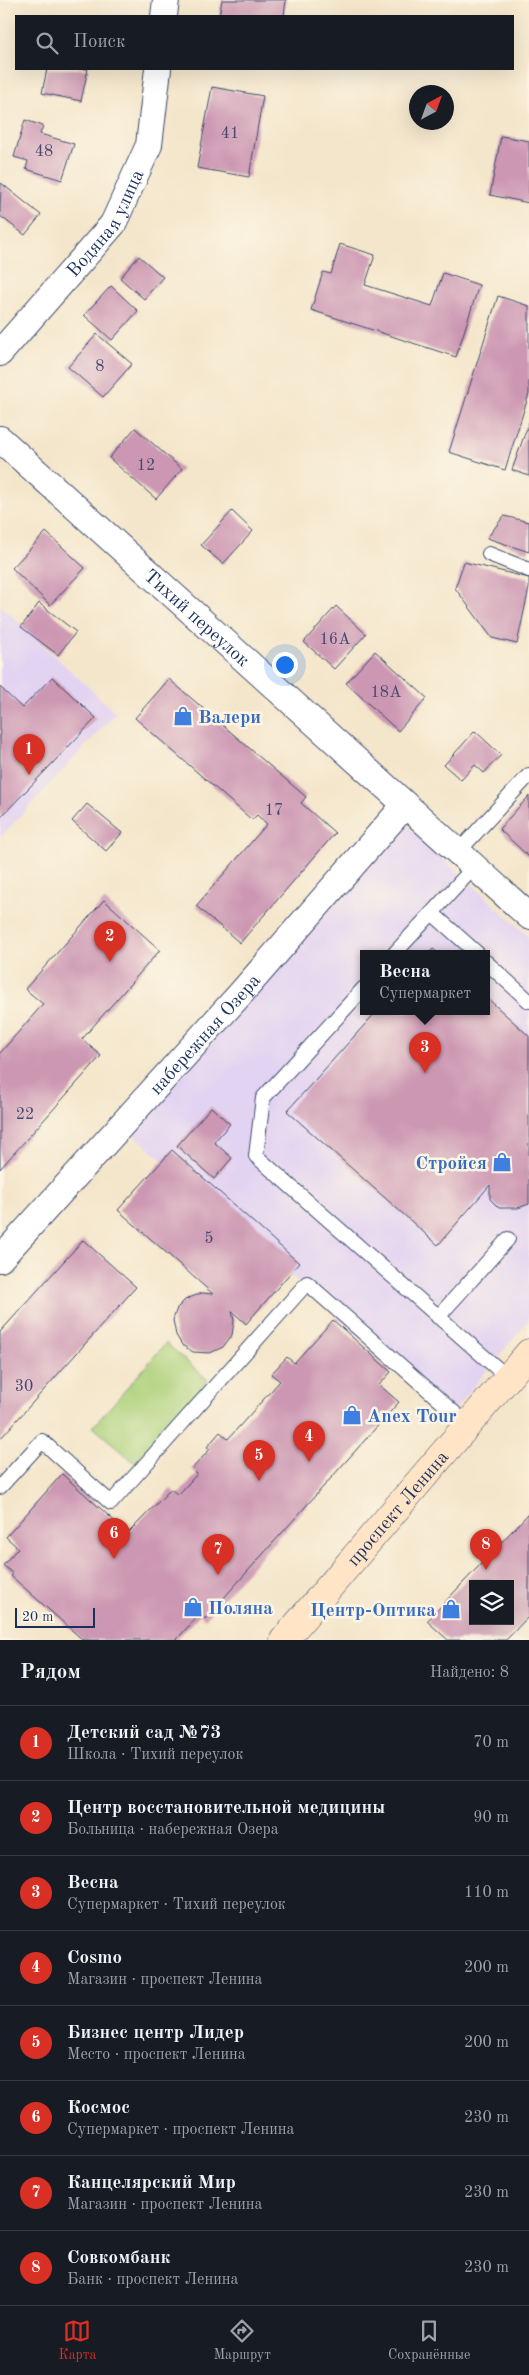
<!DOCTYPE html>
<html lang="ru">
<head>
<meta charset="utf-8">
<style>
  body { margin:0; font-family:"Old Standard TT",serif; background:#20242c; color:#f1f3f6 }
  .controls { position:absolute; right:15px; bottom:15px; display:grid; overflow:hidden; border-radius:0px; box-shadow:0 5px 20px #0002 }
  .controls button { width:45px; height:45px; display:grid; place-items:center; padding:0; border:0; border-bottom:1px solid #363941; background:#171b24; color:#f1f3f6; font:25px sans-serif }
  .compass { position:absolute; left:409px; top:85px; width:45px; height:45px; border-radius:50%; background:#171b24; box-shadow:0 5px 20px #0002; rotate:41deg }
  .scale { position:absolute; left:15px; bottom:12px; width:80px; box-sizing:border-box; padding-left:5px; border:2px solid #1b2f5e; border-top:0; font-size:14px; line-height:18px; white-space:nowrap; color:#1b2f5e; -webkit-text-stroke:4px #fcf5e5; paint-order:stroke }
  .you { position:absolute; left:284px; top:664px; width:18px; height:18px; margin:-12px; border:4px solid #fff; border-radius:50%; background:#1a73e8; box-shadow:0 0 0 8px #1a73e833 }
  .badge { display:grid; place-items:center; width:32px; height:32px; border-radius:50%; background:#d93025; color:#fff; font-size:16px; font-weight:700 }
  .pin { position:absolute; translate:-50% -41px; filter:drop-shadow(0 1px 2px #0008) }
  .pin::after { content:''; position:absolute; top:26px; width:18px; height:15px; background:inherit; clip-path:polygon(0 0,100% 0,50% 100%) }
  .popup { position:absolute; left:360px; top:950px; width:130px; height:65px; box-sizing:border-box; display:grid; place-content:center; border-radius:0px; background:#171b24; filter:drop-shadow(0 1px 4px #0005); font-size:16px; white-space:nowrap; color:#9ea1a6 }
  .popup b { font-size:19px; color:#f1f3f6 }
  .popup::after { content:''; position:absolute; left:50%; top:100%; margin-left:-10px; border:10px solid transparent; border-top-color:#171b24 }
  .list { margin:0; padding:0; list-style:none }
  h2 { display:flex; justify-content:space-between; align-items:center; height:65px; margin:0; padding:0 20px; font-size:21px }
  h2 small { font-size:16px; font-weight:400; color:#9ea1a6 }
  .list li { display:grid; grid-template-columns:32px 1fr auto; gap:15px; align-items:center; box-sizing:border-box; height:75px; padding:0 20px; border-top:1px solid #363941 }
  .list b { display:block; font-size:19px; white-space:nowrap }
  .list p { margin:0; font-size:16px; white-space:nowrap; color:#9ea1a6 }
  .list em { font-size:16px; font-style:normal; color:#9ea1a6 }
  .icon { flex:none; width:28px; height:28px; fill:none; stroke:currentColor; stroke-width:2; stroke-linecap:round; stroke-linejoin:round }
  .map { position:relative; flex:none; width:529px; height:1640px; overflow:hidden }
  .search { position:absolute; background:#171b24; box-shadow:0 5px 20px #0002; left:15px; right:15px; top:15px; height:55px; display:flex; align-items:center; gap:12px; box-sizing:border-box; padding:0 18px; border-radius:0px; color:#9ea1a6; font-size:19px }
  .sheet { height:665px; background:#171b24 }
  nav { display:flex; justify-content:space-around; align-items:center; box-sizing:border-box; height:70px; border-top:1px solid #363941; background:#171b24; font-size:14px; color:#9ea1a6 }
  nav a { display:grid; justify-items:center; gap:2px }
  nav .on { color:#d93025 }
  .map>svg:first-child { display:block }
</style>
</head>
<body>
<div class="map">
<svg width="529" height="1640" viewBox="0 0 529 1640">
  <rect width="100%" height="100%" fill="#fcf5e5"/>
  <filter id="ink" filterUnits="userSpaceOnUse"><feTurbulence type="fractalNoise" baseFrequency=".02" numOctaves="2"/><feDisplacementMap in="SourceGraphic" scale="10" xChannelSelector="R" yChannelSelector="G"/><feConvolveMatrix kernelMatrix="1 2 1 2 8 2 1 2 1" color-interpolation-filters="sRGB"/></filter>
  <filter id="wash" filterUnits="userSpaceOnUse"><feTurbulence type="fractalNoise" baseFrequency=".0096" numOctaves="4" result="noise"/><feDisplacementMap in="SourceGraphic" scale="20" xChannelSelector="R" yChannelSelector="G"/><feGaussianBlur stdDeviation="1.12" result="paint"/><feColorMatrix in="noise" values="0 0 0 0 0 0 0 0 0 0 0 0 0 0 0 0 0 1.4 0 .05"/><feComposite in="paint" operator="in"/></filter>
  <g filter="url(#wash)">
    <rect width="100%" height="100%" fill="#f4e6cb"/>
    <path fill="#e3d3f2" fill-rule="evenodd" d="M0 605 116 713 0 838Z
      M406 824 529 937V1320L448 1417 131 1132ZM364 954H486V1012H364Z"/>
    <path fill="#add17a" stroke="#64806c" d="M166 1343 208 1380 135 1463 93 1427Z"/>
    <g id="blocks">
      <path fill="#cc97b2" fill-rule="evenodd" d="M222 0H286L284 16H219Z
        M47 69H88L81 101 42 93Z
        M212 87 263 96 249 177 197 168Z
        M25 120 43 126 40 134 74 144 62 180 26 169 28 161 14 157Z
        M501 136 529 141V203L490 195Z
        M1 183 41 215 25 235 0 216Z
        M340 244 375 255 365 285 432 306 443 273 479 285 456 357 311 310 323 272 331 274Z
        M139 256 163 277 144 299 120 278Z
        M111 286 138 311 112 340 84 315Z
        M498 296 529 306V394L505 470 449 452Z
        M97 334 132 364 103 397 68 367Z
        M529 422V476L512 470Z
        M135 428 182 469 156 499 109 458Z
        M232 511 253 531 223 564 201 545Z
        M504 516 529 522V552L487 538Z
        M46 532 85 568 50 605 12 568Z
        M464 562 529 578V588L517 644 492 638 455 588Z
        M39 603 76 632 58 655 21 627Z
        M336 606 366 634 334 669 304 642Z
        M375 651 427 698 398 731 346 683Z
        M52 677 96 718 0 818V687L22 708Z
        M169 679 306 797 301 803 335 833 240 943 196 906 267 824 257 815 252 820 135 718Z
        M475 731 501 755 484 773 475 765 461 780 444 765Z
        M529 796V857L499 829Z
        M87 804 122 833 106 851 72 821Z
        M104 900 160 950 82 1039 101 1056 0 1169V1053L43 1004 25 989Z
        M433 949 439 954H428Z
        M486 997 529 1036V1204L518 1208H499L490 1199V1185L438 1245 287 1111 376 1012H486Z
        M211 1107 230 1124 214 1142 232 1158 214 1179 177 1146Z
        M172 1150 299 1263 246 1324 232 1311 234 1321 232 1335 223 1347 210 1353 193 1352 182 1345 176 1335 173 1320 177 1308 186 1299 202 1293 213 1294 118 1210Z
        M83 1240 136 1287 0 1439V1332Z
        M333 1320 391 1372 379 1385 399 1402 205 1619 200 1614 176 1640H83L11 1576 13 1574 3 1565 18 1548 6 1537 62 1474 128 1533 171 1489 178 1495 197 1474 192 1469 210 1449 207 1447 220 1432 228 1439 280 1381 271 1374 287 1357 294 1363Z
        M529 1513V1616L506 1640H448L427 1621ZM473 1584H510V1621H473Z"/>
    </g>
  </g>
  <g filter="url(#ink)">
    <use href="#blocks" fill-opacity="0" stroke="#3c4a6e" stroke-width="1"/>
    <g fill="none" stroke-linecap="round" stroke-linejoin="round">
      <defs>
        <path id="service" d="M489 554 529 570
          M458 852 529 775
          M432 913 478 954
          M394 954 475 866
          M486 962 529 1001
          M364 988 263 1098 256 1156 507 1377
          M438 1317 508 1239
          M0 1487 42 1441 111 1503 307 1283 467 1424"/>
        <g id="minor">
          <path d="M164 16 166 0"/>
          <path id="s1" d="M0 353 113 224 149 145 158 69"/>
          <path id="s2" d="M0 439 529 916"/>
          <path id="s3" d="M0 1259 243 991 405 805"/>
        </g>
        <g id="secondary">
          <path id="s4" d="M284 1640 529 1353"/>
        </g>
      </defs>
      <use href="#service" stroke="#3c4a6e" stroke-width="16"/>
      <use href="#minor" stroke="#3c4a6e" stroke-width="28"/>
      <use href="#secondary" stroke="#3c4a6e" stroke-width="29"/>
      <use href="#service" stroke="#fff" stroke-width="14"/>
      <use href="#minor" stroke="#fff" stroke-width="26"/>
      <use href="#secondary" stroke="#ffe4c6" stroke-width="28"/>
    </g>
  </g>
  <defs>
    <symbol id="shop-bare" viewBox="-9 -9 18 18"><path d="M-5-2.5h2.3a2.7 3.5 0 0 1 5.4 0H5L5.5 6h-11ZM-1.5-2.5h3a1.5 2.3 0 0 0-3 0Z" fill="#3f7fe0" stroke="#fcf5e5" stroke-width="2.5" paint-order="stroke"/></symbol>
  </defs>
  <g fill-rule="evenodd">
    <use href="#shop-bare" x="169" y="702" width="28" height="28"/>
    <use href="#shop-bare" x="488" y="1148" width="28" height="28"/>
    <use href="#shop-bare" x="338" y="1401" width="28" height="28"/>
    <use href="#shop-bare" x="179" y="1593" width="28" height="28"/>
    <use href="#shop-bare" x="437" y="1595" width="28" height="28"/>
  </g>
  <g text-anchor="middle" stroke-width="5" stroke-linejoin="round" paint-order="stroke">
    <g font-size="16" fill="#474973">
      <text x="230" y="138">41</text>
      <text x="44" y="156">48</text>
      <text x="100" y="371">8</text>
      <text x="146" y="470">12</text>
      <text x="335" y="644">16А</text>
      <text x="386" y="697">18А</text>
      <text x="274" y="815">17</text>
      <text x="25" y="1119">22</text>
      <text x="209" y="1243">5</text>
      <text x="24" y="1391">30</text>
    </g>
    <g font-size="19" fill="#1b2f5e" stroke="#fcf5e5">
      <text dy="7" stroke="none"><textPath href="#s1" startOffset="168">Водяная улица</textPath></text>
      <text dy="7" stroke="none"><textPath href="#s2" startOffset="266">Тихий переулок</textPath></text>
      <text dy="7" stroke="none"><textPath href="#s3" startOffset="304">набережная Озера</textPath></text>
      <text dy="7" stroke="none"><textPath href="#s4" startOffset="174">проспект Ленина</textPath></text>
    </g>
    <g font-size="19" font-weight="bold" fill="#366cbe" stroke="#fcf5e5" text-anchor="start">
      <text x="198" y="723">Валери</text>
      <text x="487" y="1169" text-anchor="end">Стройся</text>
      <text x="367" y="1422">Anex Tour</text>
      <text x="208" y="1614">Поляна</text>
      <text x="436" y="1616" text-anchor="end">Центр-Оптика</text>
    </g>
  </g>
</svg>
<div class="controls">
<button><svg class="icon" aria-label="layers" viewBox="0 0 24 24"><path d="M12 4l9 5-9 5-9-5zM3 14l9 5 9-5"/></svg></button>
</div>
<svg class="compass" viewBox="-18 -18 36 36"><path d="M0-13l5 13h-10z" fill="#e53935"/><path d="M0 13l5-13h-10z" fill="#9ea1a6"/></svg>
<div class="scale">20 m</div>
<div class="you"></div>
<div class="pin badge" style="left:29px;top:775px">1</div>
<div class="pin badge" style="left:110px;top:962px">2</div>
<div class="pin badge" style="left:425px;top:1073px">3</div>
<div class="popup"><b>Весна</b>Супермаркет</div>
<div class="pin badge" style="left:309px;top:1462px">4</div>
<div class="pin badge" style="left:259px;top:1481px">5</div>
<div class="pin badge" style="left:114px;top:1559px">6</div>
<div class="pin badge" style="left:218px;top:1575px">7</div>
<div class="pin badge" style="left:486px;top:1570px">8</div>
<div class="search"><svg class="icon" aria-label="search" viewBox="0 0 24 24"><circle cx="10" cy="10" r="6"/><path d="M15 15l6 6"/></svg>Поиск</div>
</div>
<section class="sheet">
<h2>Рядом<small>Найдено: 8</small></h2>
<ul class="list">
<li><span class="badge">1</span><div><b>Детский сад №73</b><p>Школа · Тихий переулок</p></div><em>70 m</em></li>
<li><span class="badge">2</span><div><b>Центр восстановительной медицины</b><p>Больница · набережная Озера</p></div><em>90 m</em></li>
<li><span class="badge">3</span><div><b>Весна</b><p>Супермаркет · Тихий переулок</p></div><em>110 m</em></li>
<li><span class="badge">4</span><div><b>Cosmo</b><p>Магазин · проспект Ленина</p></div><em>200 m</em></li>
<li><span class="badge">5</span><div><b>Бизнес центр Лидер</b><p>Место · проспект Ленина</p></div><em>200 m</em></li>
<li><span class="badge">6</span><div><b>Космос</b><p>Супермаркет · проспект Ленина</p></div><em>230 m</em></li>
<li><span class="badge">7</span><div><b>Канцелярский Мир</b><p>Магазин · проспект Ленина</p></div><em>230 m</em></li>
<li><span class="badge">8</span><div><b>Совкомбанк</b><p>Банк · проспект Ленина</p></div><em>230 m</em></li>
</ul>
</section>
<nav>
<a class="on"><svg class="icon" aria-label="map" viewBox="0 0 24 24"><path d="M3 6l6-2 6 2 6-2v14l-6 2-6-2-6 2zM9 4v14M15 6v14"/></svg>Карта</a>
<a><svg class="icon" aria-label="directions" viewBox="0 0 24 24"><path d="M12 3l9 9-9 9-9-9zM9 14v-3h6M13 9l2 2-2 2"/></svg>Маршрут</a>
<a><svg class="icon" aria-label="saved" viewBox="0 0 24 24"><path d="M7 4h10v16l-5-4-5 4z"/></svg>Сохранённые</a>
</nav>
</body>
</html>
